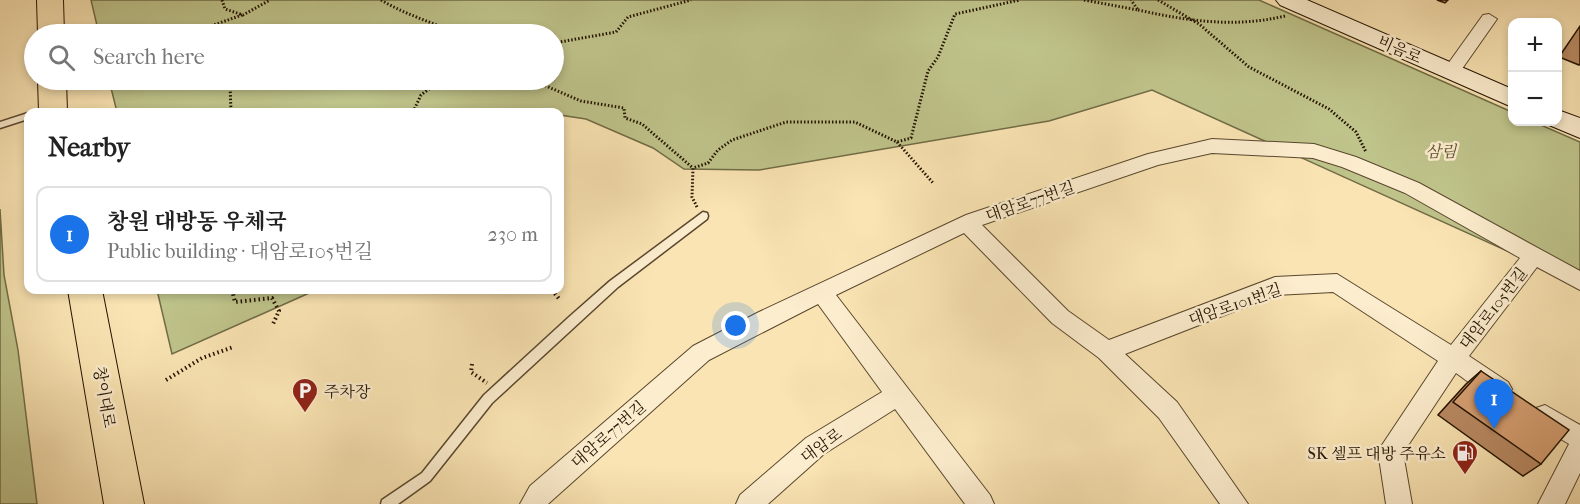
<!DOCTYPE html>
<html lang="en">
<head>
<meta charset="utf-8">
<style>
  body { margin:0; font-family:"IM FELL French Canon","Noto Serif KR",serif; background:#f6f6f6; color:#222 }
  .controls { position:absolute; right:18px; top:18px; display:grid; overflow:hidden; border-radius:12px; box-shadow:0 3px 9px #0003 }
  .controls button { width:54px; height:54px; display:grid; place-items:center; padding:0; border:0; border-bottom:2px solid #e0e0e0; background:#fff; color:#222; font:30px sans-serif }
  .you { position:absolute; left:736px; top:326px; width:21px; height:21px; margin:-15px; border:4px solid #fff; border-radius:50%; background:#1a73e8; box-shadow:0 0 0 9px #1a73e833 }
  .badge { display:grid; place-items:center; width:39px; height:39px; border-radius:50%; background:#1a73e8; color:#fff; font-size:20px; font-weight:700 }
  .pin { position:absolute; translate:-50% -50px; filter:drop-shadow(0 2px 3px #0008) }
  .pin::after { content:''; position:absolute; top:32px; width:21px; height:18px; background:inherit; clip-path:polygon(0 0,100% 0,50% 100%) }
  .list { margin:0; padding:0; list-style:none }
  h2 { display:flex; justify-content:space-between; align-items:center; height:78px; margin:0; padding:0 24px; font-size:26px }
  h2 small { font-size:20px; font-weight:400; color:#767676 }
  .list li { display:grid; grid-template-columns:39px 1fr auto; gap:18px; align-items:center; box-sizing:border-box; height:96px; margin:0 12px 12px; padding:0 12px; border:2px solid #e0e0e0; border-radius:12px }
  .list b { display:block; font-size:22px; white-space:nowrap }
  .list p { margin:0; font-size:20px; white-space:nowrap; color:#767676 }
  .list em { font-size:20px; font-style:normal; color:#767676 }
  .icon { flex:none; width:33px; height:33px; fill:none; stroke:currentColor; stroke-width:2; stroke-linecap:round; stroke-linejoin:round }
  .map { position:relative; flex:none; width:1580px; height:504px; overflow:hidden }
  .search { position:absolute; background:#fff; box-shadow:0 3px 9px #0003; left:24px; top:24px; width:540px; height:66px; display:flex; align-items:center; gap:15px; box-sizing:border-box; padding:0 21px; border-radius:33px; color:#767676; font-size:22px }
  .panel { position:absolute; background:#fff; box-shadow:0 3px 9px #0003; left:24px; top:108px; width:540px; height:186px; border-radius:12px }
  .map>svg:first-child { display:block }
</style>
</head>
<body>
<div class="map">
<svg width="1580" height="504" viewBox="0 0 1580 504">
  <rect width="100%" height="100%" fill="#fae4b3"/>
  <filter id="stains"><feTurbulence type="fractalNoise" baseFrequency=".00333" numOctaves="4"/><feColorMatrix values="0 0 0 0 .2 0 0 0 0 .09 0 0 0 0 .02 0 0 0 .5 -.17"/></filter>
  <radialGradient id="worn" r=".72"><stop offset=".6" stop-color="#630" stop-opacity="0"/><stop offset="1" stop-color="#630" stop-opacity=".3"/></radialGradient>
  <path fill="#bfc48b" stroke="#716c46" stroke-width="1.5" d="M91 0H1259L1512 112V122H1534L1580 142V284L1152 90 1049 121 759 170 684 169 653 148 586 119 560 115V112H117L109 80H554V34H99Z
    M0 209 4 275 18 350 37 504H0Z
    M157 290H316L172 354Z"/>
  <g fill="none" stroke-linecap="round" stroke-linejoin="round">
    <defs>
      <path id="lane" d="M28 113V119L0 128V122Z
        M703 212 707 213 708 216 707 219 618 287 492 403 430 481 398 504H381L382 500 422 473 484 395 569 317 610 281Z"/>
      <path id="street" d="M1489 14 1497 19 1457 76H1445L1442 72 1445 68 1483 15Z
        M1212 139 1314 144 1356 157 1419 183 1580 271V290L1537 267 1469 356 1508 382 1512 389 1508 396C1491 403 1471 383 1456 373L1403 453 1412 504H1386L1378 451 1438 361 1333 292 1276 295 1125 354 1177 402 1248 504H1220L1159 418 1099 358 1052 323 964 233 836 295 990 495 994 504H965L895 409 824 454 768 504H736L740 495 806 438 882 392 818 304 709 360 548 504H520L530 486 693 346 759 312 966 215 1148 154ZM1212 153 1313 158 1342 167 1405 193 1520 258 1451 345 1337 274 1275 277 1109 340 1068 311 982 225 1158 165Z
        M1545 405 1580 425V473L1565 504H1538L1569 444 1536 424 1533 416 1536 408Z"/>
      <path id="secondary" d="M1276 0H1307L1512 89V107L1280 5Z
        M1558 110 1580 118V138L1549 125 1546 122H1558Z"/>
      <path id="primary" d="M37 0H63L64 34H38Z
        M38 80H66L67 112H39Z
        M68 290H102L144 504H104Z"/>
    </defs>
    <use href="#lane" stroke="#59472d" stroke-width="3"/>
    <use href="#street" stroke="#59472d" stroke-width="2"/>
    <use href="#secondary" stroke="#231300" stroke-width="2"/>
    <use href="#primary" stroke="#231300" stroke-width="2"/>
    <path stroke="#231300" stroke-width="3" stroke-dasharray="1.5 2" stroke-linecap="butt" d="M222 0 225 9 243 15 270 0
      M381 0C406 15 432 22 458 34
      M1084 0 1138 10 1131 0
      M1158 0 1199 24 1249 67 1329 109 1356 132 1366 152
      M1138 10C1188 21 1235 28 1285 16
      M188 34 242 15
      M554 43 616 32 628 17 691 0
      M225 80 230 84 231 112
      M532 80 581 101 624 108 625 118 642 124 693 168
      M413 112 421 95 441 80
      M897 142 934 184
      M697 207 692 197 693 168 708 163 718 150 732 140 786 122H855L897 142 911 138 928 71 938 57 955 14 1020 0"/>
    <path stroke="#231300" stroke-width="4" stroke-dasharray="1.5 3" stroke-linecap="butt" d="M232 290 235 302 272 298 279 311 273 324
      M552 290 560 300
      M472 364 471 372 487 383
      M166 380 202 358 233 347"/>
    <use href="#lane" fill="#fcedce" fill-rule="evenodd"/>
    <use href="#street" fill="#fcedce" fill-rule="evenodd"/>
    <use href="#secondary" fill="#fcedce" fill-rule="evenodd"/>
    <use href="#primary" fill="#fae4b3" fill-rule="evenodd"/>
  </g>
  <path fill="#b98a63" stroke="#231300" stroke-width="1.5" d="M1437 0H1448L1445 3Z
    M1580 26V64L1579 65 1559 57Z
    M1481 371 1541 464 1523 476 1438 415 1466 384Z"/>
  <path fill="#d7a073" stroke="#231300" stroke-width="1.5" d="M1481 371 1569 430 1541 464 1453 402Z"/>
  <defs>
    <symbol id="parking-pin" viewBox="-11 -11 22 30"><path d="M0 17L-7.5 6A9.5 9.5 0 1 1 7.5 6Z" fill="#8f2418" stroke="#fcedce"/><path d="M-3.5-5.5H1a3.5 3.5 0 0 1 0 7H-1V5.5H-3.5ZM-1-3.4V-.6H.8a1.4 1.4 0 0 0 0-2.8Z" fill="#fff"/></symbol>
    <symbol id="fuel-pin" viewBox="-11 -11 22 30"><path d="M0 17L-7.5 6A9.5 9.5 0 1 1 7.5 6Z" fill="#8f2418" stroke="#fcedce"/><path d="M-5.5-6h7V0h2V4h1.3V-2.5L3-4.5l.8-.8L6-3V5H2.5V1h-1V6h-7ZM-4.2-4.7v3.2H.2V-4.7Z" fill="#fff"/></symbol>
  </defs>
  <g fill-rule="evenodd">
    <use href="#parking-pin" x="290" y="376" width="30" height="40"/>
    <use href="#fuel-pin" x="1450" y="438" width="30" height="40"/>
  </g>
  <g text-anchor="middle" stroke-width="5" stroke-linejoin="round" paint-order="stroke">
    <g font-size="16" fill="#231300" stroke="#fcedce">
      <text transform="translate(1400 49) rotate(24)" y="6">비음로</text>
      <text transform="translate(1030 201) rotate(-19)" y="6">대암로77번길</text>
      <text transform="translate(1235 304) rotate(-19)" y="6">대암로101번길</text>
      <text transform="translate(1493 308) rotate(-52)" y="6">대암로105번길</text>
      <text transform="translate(105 397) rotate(80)" y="6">창이대로</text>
      <text transform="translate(608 434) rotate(-41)" y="6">대암로77번길</text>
      <text transform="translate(821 445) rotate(-36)" y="6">대암로</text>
    </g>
    <g font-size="16" font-style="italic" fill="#5a5131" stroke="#fcedce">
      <text x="1441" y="157">삼림</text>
    </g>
    <g font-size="16" fill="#231300" stroke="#fcedce" text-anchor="start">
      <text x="324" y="397">주차장</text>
      <text x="1446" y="459" text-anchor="end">SK 셀프 대방 주유소</text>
    </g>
  </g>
  <rect width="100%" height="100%" filter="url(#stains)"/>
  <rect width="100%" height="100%" fill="url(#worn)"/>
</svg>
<div class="controls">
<button>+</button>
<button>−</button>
</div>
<div class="you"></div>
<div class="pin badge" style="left:1494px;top:429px">1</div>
<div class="search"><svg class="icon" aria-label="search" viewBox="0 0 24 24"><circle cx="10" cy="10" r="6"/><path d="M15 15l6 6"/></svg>Search here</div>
<section class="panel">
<h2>Nearby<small></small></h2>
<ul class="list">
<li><span class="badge">1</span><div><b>창원 대방동 우체국</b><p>Public building · 대암로105번길</p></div><em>230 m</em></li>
</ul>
</section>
</div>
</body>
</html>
